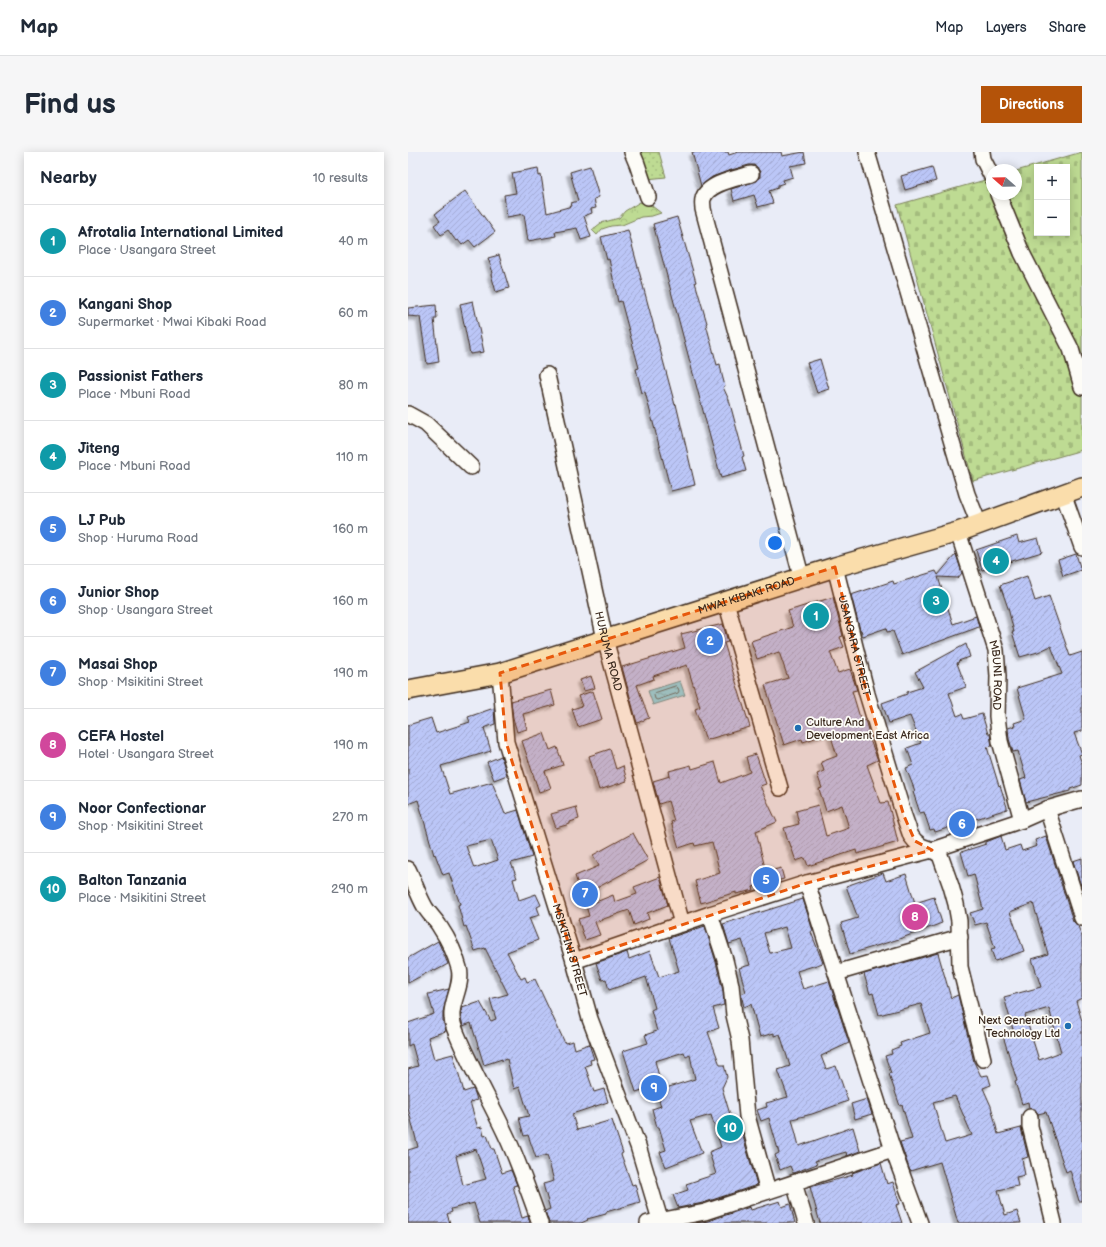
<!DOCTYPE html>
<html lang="en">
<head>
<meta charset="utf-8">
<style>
  body { margin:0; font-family:"Balsamiq Sans",sans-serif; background:#f6f6f7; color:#1f2937 }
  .controls { position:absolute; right:12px; top:12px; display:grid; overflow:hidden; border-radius:0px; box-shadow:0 2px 10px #0003 }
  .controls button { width:36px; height:36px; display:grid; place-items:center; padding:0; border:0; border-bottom:1px solid #e0e1e3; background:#fff; color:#1f2937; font:20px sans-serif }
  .compass { position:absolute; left:578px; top:12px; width:36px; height:36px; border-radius:50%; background:#fff; box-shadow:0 2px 10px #0003; rotate:290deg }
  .you { position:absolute; left:367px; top:391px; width:14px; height:14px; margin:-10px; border:3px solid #fff; border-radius:50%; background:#1a73e8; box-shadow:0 0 0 6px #1a73e833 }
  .badge { display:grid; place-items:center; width:26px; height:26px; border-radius:50%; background:#b45309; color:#fff; font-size:13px; font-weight:700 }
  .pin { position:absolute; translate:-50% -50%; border:2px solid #fff; box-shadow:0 1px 4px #0006 }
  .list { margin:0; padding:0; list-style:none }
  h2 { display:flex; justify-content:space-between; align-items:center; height:52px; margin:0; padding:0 16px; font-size:17px }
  h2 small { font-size:13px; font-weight:400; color:#747a83 }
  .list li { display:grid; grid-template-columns:26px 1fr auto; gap:12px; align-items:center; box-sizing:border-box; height:72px; padding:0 16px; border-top:1px solid #e0e1e3 }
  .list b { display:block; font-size:15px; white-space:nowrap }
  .list p { margin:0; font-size:13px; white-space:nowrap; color:#747a83 }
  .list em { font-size:13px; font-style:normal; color:#747a83 }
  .map { position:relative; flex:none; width:674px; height:1071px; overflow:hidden; border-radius:0px }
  header { display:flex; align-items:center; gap:24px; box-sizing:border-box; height:56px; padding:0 20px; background:#fff; border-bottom:1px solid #e0e1e3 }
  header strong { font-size:19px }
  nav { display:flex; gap:22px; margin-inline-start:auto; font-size:14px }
  .intro { display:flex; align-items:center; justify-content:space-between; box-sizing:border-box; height:96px; padding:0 24px }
  h1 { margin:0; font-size:28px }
  .button { padding:10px 18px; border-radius:0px; background:#b45309; color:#fff; font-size:14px; font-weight:700 }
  main { display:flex; gap:24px; padding:0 24px }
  aside { flex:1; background:#fff; border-radius:0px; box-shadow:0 2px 10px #0003 }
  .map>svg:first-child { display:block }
</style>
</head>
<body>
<header>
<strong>Map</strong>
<nav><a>Map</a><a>Layers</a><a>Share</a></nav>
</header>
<div class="intro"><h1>Find us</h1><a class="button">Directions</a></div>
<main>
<aside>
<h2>Nearby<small>10 results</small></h2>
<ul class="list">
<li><span class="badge" style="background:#0f9aa8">1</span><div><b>Afrotalia International Limited</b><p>Place · Usangara Street</p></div><em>40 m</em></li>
<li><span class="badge" style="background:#3f7fe0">2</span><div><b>Kangani Shop</b><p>Supermarket · Mwai Kibaki Road</p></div><em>60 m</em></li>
<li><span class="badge" style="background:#0f9aa8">3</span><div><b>Passionist Fathers</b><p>Place · Mbuni Road</p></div><em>80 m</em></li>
<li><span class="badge" style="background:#0f9aa8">4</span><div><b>Jiteng</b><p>Place · Mbuni Road</p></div><em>110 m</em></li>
<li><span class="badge" style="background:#3f7fe0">5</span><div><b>LJ Pub</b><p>Shop · Huruma Road</p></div><em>160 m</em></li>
<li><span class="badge" style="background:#3f7fe0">6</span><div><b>Junior Shop</b><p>Shop · Usangara Street</p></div><em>160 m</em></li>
<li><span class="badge" style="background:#3f7fe0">7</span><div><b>Masai Shop</b><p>Shop · Msikitini Street</p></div><em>190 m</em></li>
<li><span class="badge" style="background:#d1479c">8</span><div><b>CEFA Hostel</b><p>Hotel · Usangara Street</p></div><em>190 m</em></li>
<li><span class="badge" style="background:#3f7fe0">9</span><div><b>Noor Confectionar</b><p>Shop · Msikitini Street</p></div><em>270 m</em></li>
<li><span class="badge" style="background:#0f9aa8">10</span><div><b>Balton Tanzania</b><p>Place · Msikitini Street</p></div><em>290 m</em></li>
</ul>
</aside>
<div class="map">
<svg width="674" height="1071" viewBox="0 0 674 1071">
  <defs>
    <pattern id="forest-crowns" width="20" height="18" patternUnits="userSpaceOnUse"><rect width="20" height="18" fill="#bedb93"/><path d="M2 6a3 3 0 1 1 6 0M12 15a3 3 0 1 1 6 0" fill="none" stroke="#a4bc7e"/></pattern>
    <pattern id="cemetery-stones" width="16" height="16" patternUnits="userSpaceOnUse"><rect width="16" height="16" fill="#bedb93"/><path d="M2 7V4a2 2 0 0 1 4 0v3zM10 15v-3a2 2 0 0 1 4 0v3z" fill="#a4bc7e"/></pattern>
    <pattern id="park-dots" width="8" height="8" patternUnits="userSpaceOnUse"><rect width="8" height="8" fill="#bedb93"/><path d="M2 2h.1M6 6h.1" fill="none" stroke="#a4bc7e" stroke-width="1.8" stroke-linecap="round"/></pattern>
    <pattern id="water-ripples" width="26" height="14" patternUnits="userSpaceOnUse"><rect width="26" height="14" fill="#8bd7ea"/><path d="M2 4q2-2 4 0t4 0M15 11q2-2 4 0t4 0" fill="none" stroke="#79b9c8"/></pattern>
    <pattern id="building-hatch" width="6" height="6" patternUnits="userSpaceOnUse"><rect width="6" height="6" fill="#bbc6f7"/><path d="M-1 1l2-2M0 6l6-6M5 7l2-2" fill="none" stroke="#a2aad3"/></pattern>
    <filter id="shadow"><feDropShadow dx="-3.5" dy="3.5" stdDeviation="1" flood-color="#0004"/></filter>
  </defs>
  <rect width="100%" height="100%" fill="#e9ecf7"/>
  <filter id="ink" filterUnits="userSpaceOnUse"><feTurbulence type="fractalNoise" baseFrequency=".025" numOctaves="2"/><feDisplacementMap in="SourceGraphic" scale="8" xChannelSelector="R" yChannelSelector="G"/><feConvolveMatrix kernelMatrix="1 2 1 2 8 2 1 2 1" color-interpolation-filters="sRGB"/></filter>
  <g filter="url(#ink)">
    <path fill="url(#forest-crowns)" stroke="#7c8258" d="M232 50 244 54 253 61 244 64 233 65 214 73 203 74 194 77 189 83 184 78 193 71 211 66 217 59Z"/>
    <path fill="url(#cemetery-stones)" stroke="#7c8258" fill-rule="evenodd" d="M674 0V298L565 329 489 53 584 26V42H608V19ZM629 15H659V81H629Z"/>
    <path fill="url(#park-dots)" stroke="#7c8258" d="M230 0H251L258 25 239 27Z"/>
    <path fill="url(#water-ripples)" stroke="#6b9298" d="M272 529 277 543 245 553 240 539Z"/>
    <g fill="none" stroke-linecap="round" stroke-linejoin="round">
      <path stroke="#5b6f70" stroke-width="1" d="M268 534 270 536 271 539 270 541 249 548 247 547 246 543 247 541Z"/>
    </g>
    <path fill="url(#building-hatch)" stroke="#3b2a1e" fill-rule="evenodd" filter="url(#shadow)" d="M284 0H320L321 3 330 0H373L374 4 396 0 398 11 382 14 385 25 375 28 376 31 370 33V36L361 39 365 51 350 55 346 43 326 49 323 37 349 29 352 25V20L349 15 346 13H341L320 19 304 25 293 34Z
      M182 14 191 45 186 47 188 56 183 57 184 61 176 64 183 85 173 88 169 76 147 80 148 84 120 89 116 62 99 65 96 43 108 41 104 21 130 16 131 24 133 23 139 61 164 54 163 51 170 49 162 20Z
      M524 15 528 29 497 38 493 24Z
      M57 39 87 80 67 95 61 88 54 93 50 88 48 89 40 78 33 83 26 73 32 69 27 62Z
      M269 65 288 130H287L299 171 298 172 309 213 312 212 314 223 317 234 315 235 321 248 336 304 334 305 338 319 313 326 245 72Z
      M220 78 267 253 268 252 287 333 263 339 237 240 234 241 228 217 231 216 213 149 210 150 201 107 199 108 193 85Z
      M91 103 101 136 88 140 83 122 85 121 80 106Z
      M65 149 76 200 62 202 52 152Z
      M28 153 29 167H26L31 210 19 212 12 165 0 164V156Z
      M412 207 421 237 409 241 399 211Z
      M609 384 611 391 630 386 634 400 574 418 568 398Z
      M548 402 554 421 550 426 530 425 545 472 568 464 571 475 494 503 485 479 479 480 478 476 455 484 453 478H452L443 443 485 429 486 432 528 419 530 423Z
      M668 402 673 418 655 424 650 408Z
      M619 424 627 449 641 444 662 504 674 500V579L666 581 674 602 671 603 674 612V633L662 637V639L618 650 612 628 618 626 610 599 605 600 601 587 600 576 607 574 606 571 618 567 609 536 654 522 643 494 630 500 612 505 604 480H606L600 456 592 433Z
      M425 445 435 484 432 485 436 495 422 500 430 521 442 517 449 538 444 539 453 569 457 568 463 588H462L470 608 459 613 473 651 480 650 490 690 449 702 448 698 400 714 397 706 388 709 381 689 380 690 376 676 391 672 388 659 410 653 418 684 441 676 434 653 418 659 411 637 414 636 409 622 416 619 413 610 429 604 422 581 395 590 394 587 376 593 357 533 380 526 371 500 349 507 343 489 385 475 380 459Z
      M315 472 320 490 316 491 342 575 298 588 287 557 292 555 279 513 245 524 246 527 229 533 241 566 229 571 214 515 277 496 273 482Z
      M558 492 562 505 550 509 551 510 549 511 558 535 541 541 549 564 554 562 556 567 574 562 580 582H582L584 594 579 595 591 634 592 633 599 655V657L527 680 526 677 522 678 516 660 512 661 505 640 507 639 498 616 505 613 499 596 513 591 502 564 481 571 474 551 499 542V540L515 535 507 520Z
      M183 524 187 536 176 539 172 528Z
      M143 538 147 553 115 562 119 577 109 580 105 566 103 549Z
      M185 539 194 567 170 575 164 557 174 554 170 544Z
      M86 556 87 572 76 576 83 599 33 614 42 642 84 630 97 662 110 658 124 705 103 711 109 726 105 727 111 748 128 742 133 753 129 755 132 763 121 766 130 788 99 800 113 827 117 825 119 830 127 827 157 891 165 889 167 897 181 892 186 907 182 908 183 912 177 914 186 940 196 937 200 950 164 962 169 978 204 968 215 1001 213 1002 224 1033 227 1032 232 1050 198 1060V1062L179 1067 180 1068 173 1071H141L137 1059 142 1057 135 1032 146 1029 139 1003 128 1006 120 983 116 984 111 966 121 964 112 935 106 937 99 907 94 909V907L76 913 63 871 55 874 53 866 54 856 72 850 83 869 88 867 82 847 100 842 77 796 67 799 58 774 56 775 50 753 52 752 41 721 35 723 27 702 26 703 10 648 0 652V573L23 566 28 581 62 570 60 565ZM83 688 90 708 66 716 58 694Z
      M136 581 142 598 149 595 155 613 137 619 143 636 131 640 114 589Z
      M202 597 208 617 215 614 219 629 191 638 181 604Z
      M348 602 358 632 352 634 369 670 348 679 358 720 373 716 376 727 345 735 346 738 328 742V740L293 751 287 729 312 721 304 690 287 694 286 691 271 696 263 670 266 669 260 649 251 652 245 629 262 624 261 619 283 613 284 617 307 610 313 631 342 620 338 605Z
      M93 604 99 623 86 628 79 610Z
      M168 655 171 667 162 670V672L148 676 143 662Z
      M225 681 240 708 174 744 167 724 191 714 185 703Z
      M593 684 597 698 612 693 614 699 629 694 627 688 638 684 665 769 670 774 674 785V846L668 849 674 869V1049H671L662 1018 658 1020 638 960 630 962 627 957 621 956 620 950 614 952 607 930 609 929 595 884 606 881 596 845 633 835 624 807 640 802 625 751 602 760 616 799 587 809 583 797 587 796 578 770 567 773 562 761 575 757 566 722 560 724 553 700 578 692V690ZM641 856 653 900 631 908 617 863Z
      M674 706V737L665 709Z
      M475 721 478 729 498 722 507 751 526 745 534 771 491 787 442 802 433 771 450 766 438 734Z
      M252 725 260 753 239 761 241 767 226 773 221 758 187 770 192 783 177 788 170 767 181 764 178 754 205 743 207 750 229 742 226 735Z
      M395 747 405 779 403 780 415 811 389 819 395 837 421 829 441 891 413 904 418 917 428 914 440 949 404 962 384 967 391 994 445 975 452 999 439 1004 438 1000 407 1009 409 1012 385 1021 382 1014 372 1018 367 1003 371 1001 361 966 353 969 349 958 359 955 358 951 380 945 370 918 382 914 372 882 366 884V881L352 885 343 852 336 855 333 842 338 840 331 816 342 813 334 788 321 792 315 772ZM377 775 383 796 362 801 356 781Z
      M297 774 308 810 315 839 316 853 305 856 311 876 300 880 312 913H316L319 925 314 936 324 969 330 967 349 1033 295 1051 270 1056 265 1043 280 1038 278 1032 308 1022 301 1000 313 995 303 963 282 969 294 1001 258 1015 252 1000 258 998 251 975H249L244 957 253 954 248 939 287 927 282 903 278 905 276 900 247 909 253 932 228 940 215 899 240 891 237 883 249 879 243 858 247 856 238 825 201 838 198 827 194 828 188 811 219 800 221 807 242 799 251 825 271 819 261 786Z
      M30 789 40 812 27 819 26 817 0 831V806Z
      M530 801 543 846 550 843 566 910 573 924 580 923 583 933 575 936 583 954 590 982 613 976 620 1005 614 1007 617 1023 608 1025 610 1034 590 1038 597 1063 609 1059 613 1071H550L532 1010 502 1019 492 990 504 987 494 953 492 954 481 922 483 921 477 904 484 902 483 898 493 894 492 891 522 881 513 852 471 863 465 841 462 842 456 822ZM547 944 564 983 537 991 525 950Z
      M41 837 35 860V869L38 879 20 885 26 907 45 902 56 940 65 937 67 941 69 948 62 950 70 976 74 975 76 984 79 983 84 997H86L94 1021 103 1018 109 1033 105 1034 114 1066 120 1064 122 1071H72L66 1051 43 1057 44 1060 39 1062 42 1071H0V998L10 995 0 956V917L10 914 4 892 0 894V871L26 862 20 842ZM68 997 78 1027 55 1033 48 1004Z
      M459 947 464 962 447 967 443 952Z
      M473 1011 479 1032 485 1030 492 1052 488 1053 494 1071H412L402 1035 445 1023 444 1021Z
      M372 1049 374 1055 382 1052 387 1071H288L300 1069 342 1055 343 1058Z"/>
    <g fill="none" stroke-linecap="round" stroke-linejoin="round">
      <defs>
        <g id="minor">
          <path d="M224 0 229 12 240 45"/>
          <path d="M459 0 559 342 571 372"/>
          <path d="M574 0 575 7 584 25"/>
          <path d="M343 22C330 26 299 31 295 47 294 50 295 54 295 57L394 427"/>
          <path d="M590 42 614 101 663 197 674 235"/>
          <path id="s1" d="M139 223 197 487 274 772"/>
          <path d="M0 262 18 272 63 315"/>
          <path d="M655 341 674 395"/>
          <path id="s2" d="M550 380 588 498 590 524 589 564 592 589 614 668"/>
          <path id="s3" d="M427 415 459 542 496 664 503 684 507 689 513 694 524 698 532 703 543 734 548 752 551 769 552 815 575 907"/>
          <path d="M318 450 372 636"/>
          <path id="s4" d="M92 521 98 590 166 809 182 867 230 994 253 1071"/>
          <path d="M639 657 674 766"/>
          <path d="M0 717C6 729 10 743 17 755 21 762 28 768 32 775 40 787 47 801 51 816 56 836 38 854 46 875 60 911 80 945 97 981 111 1010 121 1041 132 1071"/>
          <path d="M399 731 485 998 512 1071"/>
          <path d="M302 762 317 808 323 833 326 863 332 888 339 964 360 1039"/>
          <path d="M166 809 302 762 399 731 524 698 614 668 639 657 674 647"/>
          <path d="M428 821 552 785"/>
          <path d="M622 965V974L646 1071"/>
          <path d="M386 1031 398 1071"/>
          <path d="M240 1071 297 1060 485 998"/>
        </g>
        <g id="major">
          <path id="s5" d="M0 538 92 521 427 415 550 380 674 335"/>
        </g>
      </defs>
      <use href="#minor" stroke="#3b2a1e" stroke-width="18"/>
      <use href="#major" stroke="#3b2a1e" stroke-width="22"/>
      <use href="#minor" stroke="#fdfcf7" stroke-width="15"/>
      <use href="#major" stroke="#faddab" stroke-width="19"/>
    </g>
  </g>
  <path fill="#e8590c" fill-opacity="0.2" stroke="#e8590c" stroke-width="3" stroke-dasharray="8 5" stroke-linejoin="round" d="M427 415 459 542 496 664 507 689 524 698 399 731 166 809 98 590 92 521Z"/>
  <g fill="#1f6fb2" stroke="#fdfcf7" stroke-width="1.5">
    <circle cx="390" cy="576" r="4"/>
    <circle cx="660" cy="874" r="4"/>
  </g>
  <g text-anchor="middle" stroke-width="3.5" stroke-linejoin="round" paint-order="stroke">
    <g font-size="11" fill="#3b2a1e" stroke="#fdfcf7">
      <text dy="4" stroke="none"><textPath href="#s5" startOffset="352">MWAI KIBAKI ROAD</textPath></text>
      <text dy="4" stroke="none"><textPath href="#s3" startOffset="81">USANGARA STREET</textPath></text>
      <text dy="4" stroke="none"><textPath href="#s1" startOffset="283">HURUMA ROAD</textPath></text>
      <text dy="4" stroke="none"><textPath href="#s2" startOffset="149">MBUNI ROAD</textPath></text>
      <text dy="4" stroke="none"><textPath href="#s4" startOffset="287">MSIKITINI STREET</textPath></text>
    </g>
    <g font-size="11" fill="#3b2a1e" stroke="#fdfcf7" text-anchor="start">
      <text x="398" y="574">Culture And<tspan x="398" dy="13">Development East Africa</tspan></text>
      <text x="652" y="872" text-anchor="end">Next Generation<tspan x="652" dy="13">Technology Ltd</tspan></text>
    </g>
  </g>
</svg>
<div class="controls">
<button>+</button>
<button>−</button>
</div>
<svg class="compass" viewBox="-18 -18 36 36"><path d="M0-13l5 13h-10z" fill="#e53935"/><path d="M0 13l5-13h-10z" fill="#747a83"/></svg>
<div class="you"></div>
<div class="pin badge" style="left:408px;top:464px;background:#0f9aa8">1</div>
<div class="pin badge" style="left:302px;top:489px;background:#3f7fe0">2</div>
<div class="pin badge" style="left:528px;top:449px;background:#0f9aa8">3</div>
<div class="pin badge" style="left:588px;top:409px;background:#0f9aa8">4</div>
<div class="pin badge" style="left:358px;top:728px;background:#3f7fe0">5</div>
<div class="pin badge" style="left:554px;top:672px;background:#3f7fe0">6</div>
<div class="pin badge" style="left:177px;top:742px;background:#3f7fe0">7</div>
<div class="pin badge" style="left:507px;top:765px;background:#d1479c">8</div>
<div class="pin badge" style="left:246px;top:936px;background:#3f7fe0">9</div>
<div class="pin badge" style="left:322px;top:976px;background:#0f9aa8">10</div>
</div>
</main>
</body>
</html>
